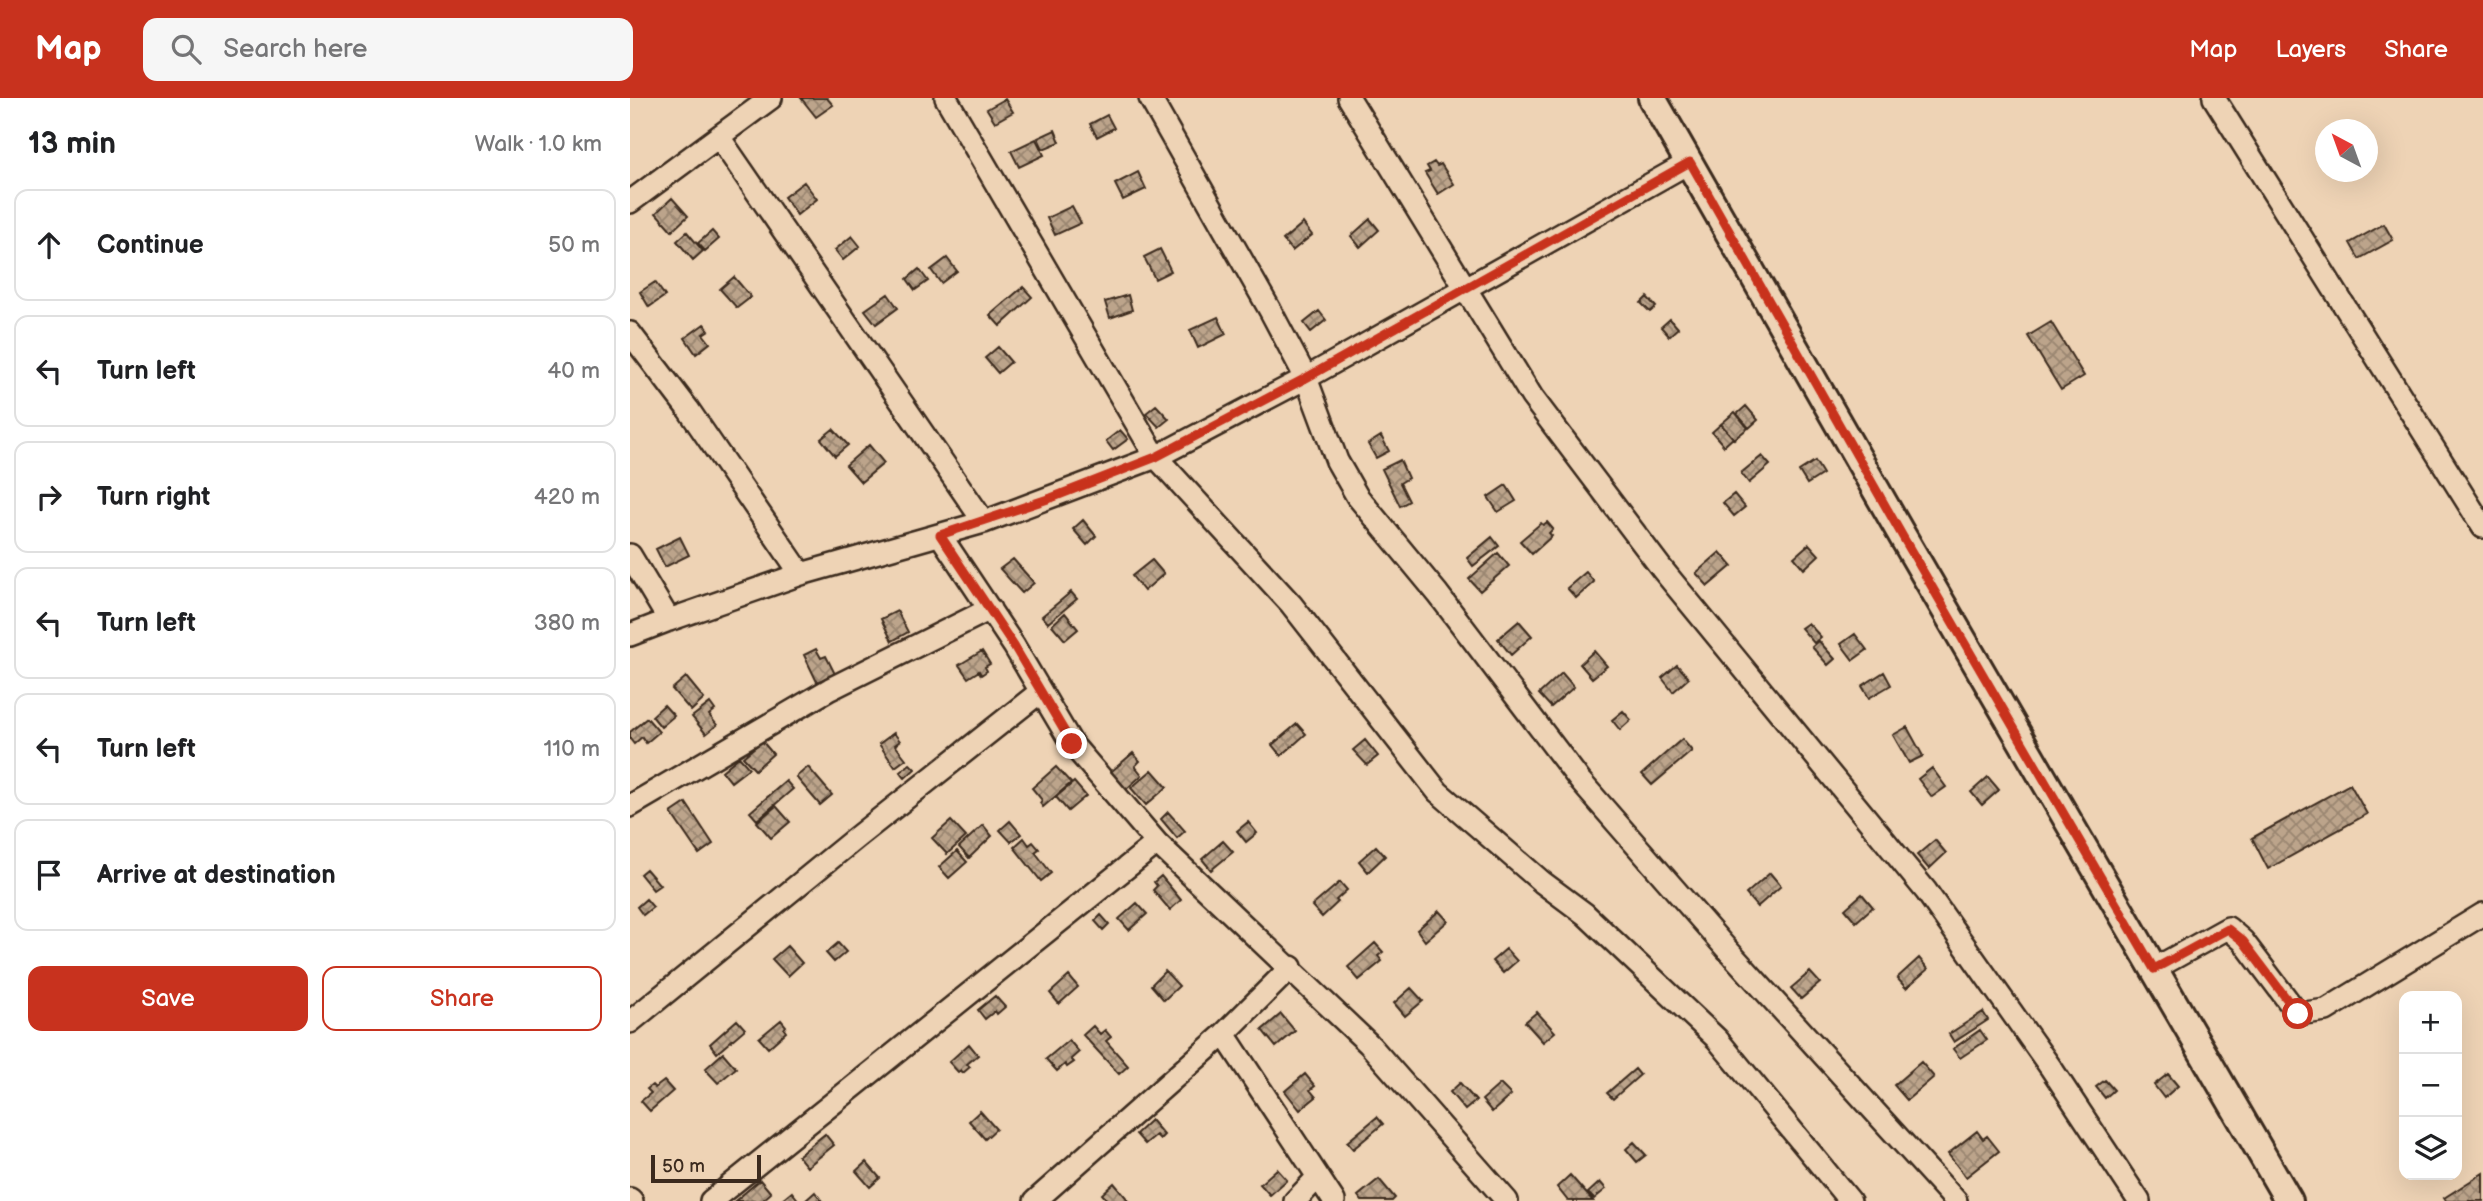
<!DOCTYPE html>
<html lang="en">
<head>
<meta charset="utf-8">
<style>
  body { margin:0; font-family:"Balsamiq Sans",sans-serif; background:#f6f6f6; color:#202124 }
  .controls { position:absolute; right:21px; bottom:21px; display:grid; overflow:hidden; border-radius:14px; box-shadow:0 7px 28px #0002 }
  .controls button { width:63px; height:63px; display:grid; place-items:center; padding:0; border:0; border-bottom:2px solid #e0e0e0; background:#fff; color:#202124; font:35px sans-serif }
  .compass { position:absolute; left:1685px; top:21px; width:63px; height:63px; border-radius:50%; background:#fff; box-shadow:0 7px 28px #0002; rotate:319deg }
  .scale { position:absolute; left:21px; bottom:18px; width:110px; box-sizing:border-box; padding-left:7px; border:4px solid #3b2a1e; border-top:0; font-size:19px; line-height:24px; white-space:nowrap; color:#3b2a1e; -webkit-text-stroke:5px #eed3b5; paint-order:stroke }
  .stop { position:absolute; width:21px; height:21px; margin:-16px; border:5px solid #c8321e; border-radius:50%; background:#fff }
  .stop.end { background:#c8321e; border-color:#fff; box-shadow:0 2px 7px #0008 }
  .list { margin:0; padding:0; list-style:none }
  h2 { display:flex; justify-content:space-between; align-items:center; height:91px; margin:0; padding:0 28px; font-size:30px }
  h2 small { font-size:23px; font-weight:400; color:#757577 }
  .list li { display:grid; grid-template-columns:46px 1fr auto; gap:21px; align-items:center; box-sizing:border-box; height:112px; margin:0 14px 14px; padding:0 14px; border:2px solid #e0e0e0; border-radius:14px }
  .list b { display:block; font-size:26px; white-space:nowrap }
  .list em { font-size:23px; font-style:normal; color:#757577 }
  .actions { display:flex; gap:14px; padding:21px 28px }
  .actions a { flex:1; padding:16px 0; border:2px solid #c8321e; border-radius:14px; text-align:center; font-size:24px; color:#c8321e }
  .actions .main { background:#c8321e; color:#fff }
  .icon { flex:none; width:38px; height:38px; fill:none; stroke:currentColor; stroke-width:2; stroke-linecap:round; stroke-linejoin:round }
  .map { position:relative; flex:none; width:1853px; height:1103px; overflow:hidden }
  header { display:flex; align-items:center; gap:42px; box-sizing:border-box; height:98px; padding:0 35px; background:#c8321e; color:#fff }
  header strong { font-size:33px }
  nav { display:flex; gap:38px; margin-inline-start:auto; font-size:24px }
  .search { width:490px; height:63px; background:#f6f6f6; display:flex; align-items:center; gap:18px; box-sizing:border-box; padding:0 24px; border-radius:14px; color:#757577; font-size:26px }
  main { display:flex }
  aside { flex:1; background:#fff }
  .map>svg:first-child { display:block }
</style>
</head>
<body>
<header>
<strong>Map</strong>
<div class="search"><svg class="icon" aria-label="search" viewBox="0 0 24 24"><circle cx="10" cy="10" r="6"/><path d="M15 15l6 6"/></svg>Search here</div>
<nav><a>Map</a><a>Layers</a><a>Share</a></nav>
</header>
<main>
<aside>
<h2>13 min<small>Walk · 1.0 km</small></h2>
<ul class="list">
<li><svg class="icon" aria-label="ahead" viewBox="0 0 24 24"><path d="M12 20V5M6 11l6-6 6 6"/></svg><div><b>Continue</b></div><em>50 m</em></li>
<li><svg class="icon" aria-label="left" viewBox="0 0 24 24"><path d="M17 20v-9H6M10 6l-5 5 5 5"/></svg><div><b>Turn left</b></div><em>40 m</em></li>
<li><svg class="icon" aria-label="right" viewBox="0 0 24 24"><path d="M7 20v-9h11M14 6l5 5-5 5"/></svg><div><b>Turn right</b></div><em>420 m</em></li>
<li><svg class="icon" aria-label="left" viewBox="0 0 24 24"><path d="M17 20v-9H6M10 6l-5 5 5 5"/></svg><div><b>Turn left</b></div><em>380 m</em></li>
<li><svg class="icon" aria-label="left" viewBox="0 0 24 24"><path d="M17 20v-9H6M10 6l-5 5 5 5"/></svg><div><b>Turn left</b></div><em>110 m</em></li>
<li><svg class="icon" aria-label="arrive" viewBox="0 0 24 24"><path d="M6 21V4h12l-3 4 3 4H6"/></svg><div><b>Arrive at destination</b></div></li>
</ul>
<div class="actions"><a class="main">Save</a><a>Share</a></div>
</aside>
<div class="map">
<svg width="1853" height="1103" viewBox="0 0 1853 1103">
  <defs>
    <pattern id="building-cross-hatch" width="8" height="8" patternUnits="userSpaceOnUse" patternTransform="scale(1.75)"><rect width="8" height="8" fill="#bca48b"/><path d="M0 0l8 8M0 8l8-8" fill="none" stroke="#9a8671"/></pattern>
  </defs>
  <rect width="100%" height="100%" fill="#eed3b5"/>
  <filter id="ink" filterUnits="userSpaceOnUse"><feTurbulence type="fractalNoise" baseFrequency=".0143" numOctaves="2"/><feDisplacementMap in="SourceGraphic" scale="14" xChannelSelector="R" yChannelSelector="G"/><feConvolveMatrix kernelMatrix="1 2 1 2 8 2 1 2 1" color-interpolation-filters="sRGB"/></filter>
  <g filter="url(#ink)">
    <path fill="url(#building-cross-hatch)" stroke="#3b2a1e" stroke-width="2" d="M171 0H197L203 7 186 19Z
      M375 1 383 14 365 24 357 11Z
      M477 17 484 30 467 39 460 26Z
      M425 32 430 44 413 51 408 40Z
      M406 41 414 57 389 69 381 53Z
      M804 64 807 68 811 66 824 86 808 96 795 75 800 73 797 68Z
      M508 74 516 91 493 102 485 86Z
      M174 84 187 101 167 117 154 99Z
      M42 100 58 118 42 133 26 115Z
      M442 108 451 125 425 137 417 120Z
      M740 121 749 132 730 149 721 138Z
      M673 125 682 137 662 153 653 142Z
      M1754 126 1763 142 1729 161 1720 145Z
      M82 133 89 141 75 153 68 145Z
      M57 134 73 153 63 162 47 143Z
      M222 138 230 148 213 162 205 152Z
      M530 151 541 173 525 181 514 159Z
      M317 160 327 173 311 185 301 172Z
      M289 171 298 183 285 192 277 181Z
      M104 179 121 199 107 210 90 191Z
      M25 184 35 198 19 209 10 194Z
      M393 189 402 199 370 228 360 217Z
      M258 196 268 210 246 226 235 212Z
      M498 197 502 212 480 220 475 204Z
      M1017 199 1026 209 1020 214 1011 205Z
      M689 213 696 222 681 234 674 225Z
      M588 219 596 236 568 250 560 232Z
      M1040 221 1048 230 1039 238 1031 229Z
      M1421 224 1454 278 1431 292 1398 238Z
      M74 226 79 232 73 236 80 245 66 256 55 240Z
      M368 249 381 264 368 275 355 260Z
      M526 307 539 321 529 329 516 315Z
      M1116 308 1128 322 1119 330 1107 316Z
      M1105 314 1118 330 1104 341 1091 326Z
      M1091 326 1103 340 1094 348 1082 334Z
      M203 331 218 347 205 358 191 341Z
      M490 332 498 341 483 352 476 343Z
      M751 338 759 353 746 360 738 346Z
      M239 347 254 365 231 384 216 367Z
      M1132 358 1140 367 1119 385 1111 375Z
      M770 362 778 380 770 385 779 403 770 408 752 371Z
      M1185 363 1193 376 1177 386 1169 373Z
      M876 387 886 403 868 414 858 399Z
      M1104 396 1115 409 1104 418 1093 405Z
      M453 422 466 438 457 447 443 431Z
      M917 424 923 431 919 435 922 438 902 456 890 443 911 425 913 427Z
      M50 439 59 457 35 469 26 451Z
      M862 439 869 448 843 468 837 460Z
      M1179 446 1189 457 1174 471 1164 459Z
      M1090 454 1102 468 1078 488 1066 475Z
      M868 455 879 468 850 493 839 481Z
      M383 461 404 485 392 495 370 471Z
      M522 462 534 476 514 493 502 478Z
      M956 474 964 484 946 500 937 490Z
      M441 494 447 501 418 525 412 518Z
      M267 513 278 534 262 543 251 521Z
      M435 515 448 531 435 542 422 527Z
      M889 523 902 538 881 557 868 541Z
      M1178 525 1191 539 1184 545 1171 530Z
      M1225 536 1237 552 1223 562 1211 546Z
      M1189 543 1205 561 1198 567 1182 549Z
      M186 551 191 560 196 558 205 576 187 584 174 557Z
      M352 553 360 566 355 569 357 573 351 577 349 573 338 580 329 567Z
      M964 553 977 568 962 580 950 566Z
      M1047 567 1059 580 1043 594 1032 580Z
      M1254 574 1261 587 1239 600 1232 588Z
      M932 575 944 589 921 609 909 596Z
      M56 579 74 601 61 613 42 591Z
      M80 605 85 612 79 617 87 627 76 636 62 619Z
      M34 607 44 618 31 629 22 618Z
      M993 613 1001 622 990 632 982 622Z
      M17 620 29 634 16 645 12 639 4 646 0 641V634Z
      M667 626 676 636 651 658 642 647Z
      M1277 629 1293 658 1279 665 1263 637Z
      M264 635 270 643 265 647 276 661 265 669 249 646Z
      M1052 641 1062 653 1022 687 1012 676Z
      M735 642 748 658 737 667 723 652Z
      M132 643 143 656 125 672 113 659Z
      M503 655 510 663 505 668 512 677 491 696 476 678Z
      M109 659 119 670 101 684 92 673Z
      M280 666 285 671 275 680 270 674Z
      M178 669 202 697 190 707 166 679Z
      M426 669 441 685 413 709 410 705 412 702 402 690Z
      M1302 670 1316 689 1302 699 1288 681Z
      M522 672 537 689 516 707 501 690Z
      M1358 679 1369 692 1352 707 1341 694Z
      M156 683 163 691 127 722 120 714Z
      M444 684 456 698 438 713 426 699Z
      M1720 686 1737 716 1638 771 1622 740Z
      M56 705 83 746 69 756 41 715Z
      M146 708 160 724 141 740 127 724Z
      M538 714 555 733 547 740 531 721Z
      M321 723 336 739 317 756 302 740Z
      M380 723 391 736 381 744 370 732Z
      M618 724 627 735 616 744 607 733Z
      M353 727 362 738 339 760 329 749Z
      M394 740 399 747 403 744 409 751 405 754 421 775 411 783 384 749Z
      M1305 742 1316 755 1299 771 1287 757Z
      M593 743 603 754 581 772 572 761Z
      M746 748 755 758 738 774 729 763Z
      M327 753 337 764 319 780 309 769Z
      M16 771 30 787 23 792 10 776Z
      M1140 775 1151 788 1127 809 1116 796Z
      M531 778 551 802 540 812 523 792 527 788 524 784Z
      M710 784 717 792 706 802 708 804 692 819 682 808Z
      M1232 796 1243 809 1226 824 1215 811Z
      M16 801 23 809 13 817 7 809Z
      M507 805 517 816 499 832 489 821Z
      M809 813 818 823 795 843 787 832Z
      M471 817 479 826 473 832 465 823Z
      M208 845 216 854 204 864 196 855Z
      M745 845 753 854 748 858 752 863 729 882 718 869Z
      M157 848 172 865 158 878 142 861Z
      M876 851 887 863 873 875 862 863Z
      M1289 860 1298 871 1276 890 1267 880Z
      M535 873 549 888 534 902 521 887Z
      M1180 874 1190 885 1171 901 1161 890Z
      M439 878 448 889 429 906 420 895Z
      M781 890 793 903 775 918 764 905Z
      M365 898 375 909 367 916 365 913 355 921 348 912Z
      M907 914 925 934 913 944 895 924Z
      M1353 914 1358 922 1324 944 1319 936Z
      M651 916 665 933 646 949 632 932Z
      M107 922 115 931 87 955 80 946Z
      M151 922 156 928 154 931 156 934 138 950 129 940Z
      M463 928 470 936 475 932 481 939 476 943 498 968 489 976 453 937Z
      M1350 932 1357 942 1330 960 1323 951Z
      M439 942 449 954 441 961 444 964 437 969 435 966 427 973 416 961Z
      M339 946 348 957 337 966 340 969 333 975 331 972 328 974 319 964Z
      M93 955 106 970 88 985 75 971Z
      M1291 964 1304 979 1277 1002 1264 987Z
      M1005 971 1010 977 983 1001 977 995Z
      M675 976 685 988 680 992 686 999 670 1012 655 993Z
      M1538 976 1548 988 1534 1000 1524 987Z
      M1475 982 1484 992 1475 1000 1466 989Z
      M34 983 43 993 20 1013 11 1003 21 995 17 991 22 987 25 990Z
      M830 985 846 1003 835 1012 820 994Z
      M870 986 881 997 862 1014 852 1002Z
      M350 1013 366 1031 355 1041 339 1023Z
      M747 1019 753 1026 723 1051 717 1044Z
      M521 1022 534 1037 530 1041 526 1037 515 1046 506 1036Z
      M1347 1033 1353 1041 1357 1038 1369 1053 1336 1079 1318 1056Z
      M195 1036 204 1047 177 1069 168 1058Z
      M1004 1044 1016 1057 1007 1064 996 1051Z
      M236 1064 250 1080 240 1089 226 1073Z
      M647 1071 657 1082 640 1097 630 1086Z
      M1853 1075V1103H1816L1814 1100Z
      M940 1077 963 1103H938L927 1089Z
      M749 1081 765 1100 762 1103H732L728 1098Z
      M130 1082 141 1095 132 1103H105Z
      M970 1084 976 1091 964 1101 958 1095Z
      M484 1085 499 1103H478L472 1096Z
      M162 1094 169 1103H153L152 1102Z
      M185 1094 192 1103H175Z"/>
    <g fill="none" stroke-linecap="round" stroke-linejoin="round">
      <defs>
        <path id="minor" d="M316 0 526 359 661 506 808 694 912 784 955 816 1087 941 1220 1103
          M520 0 640 212 676 280 707 363 727 398 808 496 951 684 1095 849 1326 1103
          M719 0 902 299 1032 471 1296 793 1421 970 1509 1103
          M1584 0 1853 429
          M89 39 354 424
          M0 104 141 0
          M0 235 58 311 171 476
          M310 437 384 548 442 646 527 745 739 946 877 1103
          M0 457 39 522
          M0 537 39 522 171 476 354 424 526 359 676 280 1060 64
          M0 708 200 591 360 511
          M1524 871 1598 830 1613 843 1668 916 1696 912 1853 816
          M0 924 227 739 410 594
          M594 936 704 1103
          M0 1101 2 1103
          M81 1103 527 745
          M405 1103 594 936 661 869
          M665 1103 687 1080"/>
        <path id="major" d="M1022 0 1273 439 1659 1103"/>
      </defs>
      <use href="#minor" stroke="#3b2a1e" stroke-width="26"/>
      <use href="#major" stroke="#3b2a1e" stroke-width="32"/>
      <use href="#minor" stroke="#eed3b5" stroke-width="21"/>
      <use href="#major" stroke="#eed3b5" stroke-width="26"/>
    </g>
  </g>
  <g fill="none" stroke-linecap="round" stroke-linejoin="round" filter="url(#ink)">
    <path stroke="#c8321e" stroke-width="9" d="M442 646 384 548 310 437 421 400 526 359 676 280 1060 64 1273 439 1524 871 1598 831 1613 843 1668 916"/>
  </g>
</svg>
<div class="controls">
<button>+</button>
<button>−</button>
<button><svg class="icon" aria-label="layers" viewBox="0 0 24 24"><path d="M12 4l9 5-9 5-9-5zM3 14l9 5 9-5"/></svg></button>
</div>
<svg class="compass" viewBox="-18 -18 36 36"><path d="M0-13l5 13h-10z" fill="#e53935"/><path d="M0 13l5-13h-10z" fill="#757577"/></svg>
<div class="scale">50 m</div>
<div class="stop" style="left:1668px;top:916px"></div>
<div class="stop end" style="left:442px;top:646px"></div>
</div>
</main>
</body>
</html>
